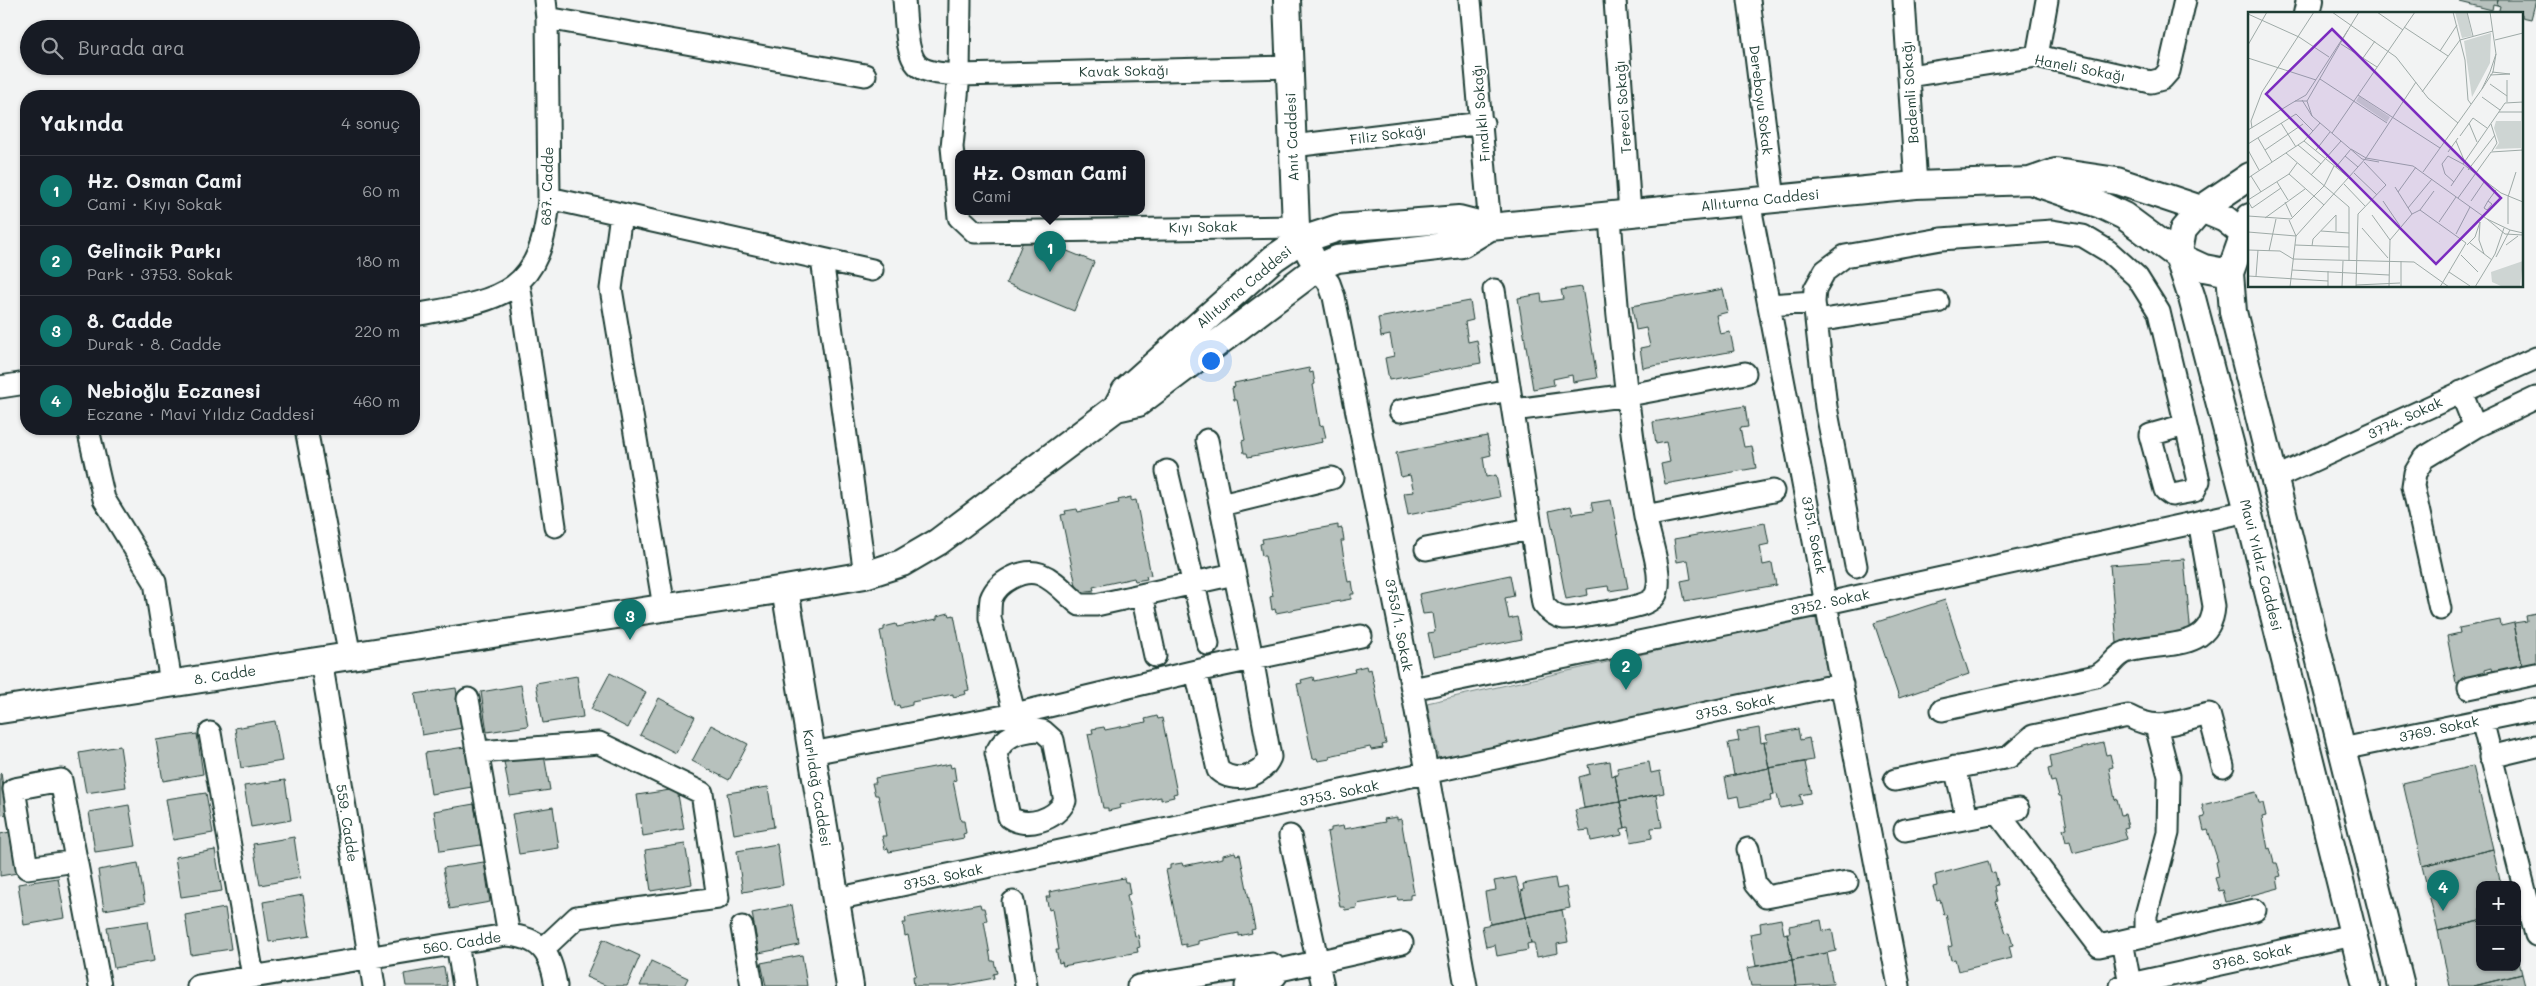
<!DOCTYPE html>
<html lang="tr">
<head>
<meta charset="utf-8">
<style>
  body { margin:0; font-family:Mali,sans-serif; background:#20242c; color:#f1f3f6 }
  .controls { position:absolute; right:15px; bottom:15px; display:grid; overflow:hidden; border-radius:10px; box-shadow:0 1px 4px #0004 }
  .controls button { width:45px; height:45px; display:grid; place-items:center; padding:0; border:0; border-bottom:1px solid #363941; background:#171b24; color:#f1f3f6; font:25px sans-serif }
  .you { position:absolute; left:1210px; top:360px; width:18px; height:18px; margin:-12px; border:4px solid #fff; border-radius:50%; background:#1a73e8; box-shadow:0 0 0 8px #1a73e833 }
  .badge { display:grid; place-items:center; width:32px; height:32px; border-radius:50%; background:#0f766e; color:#fff; font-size:16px; font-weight:700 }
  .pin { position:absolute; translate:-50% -41px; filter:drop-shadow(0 1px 2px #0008) }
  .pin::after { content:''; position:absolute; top:26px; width:18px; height:15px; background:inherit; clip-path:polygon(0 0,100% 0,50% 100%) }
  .popup { position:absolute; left:955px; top:150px; width:190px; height:65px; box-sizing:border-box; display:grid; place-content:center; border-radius:10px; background:#171b24; filter:drop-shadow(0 1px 4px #0005); font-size:16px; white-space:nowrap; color:#9ea1a6 }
  .popup b { font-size:19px; color:#f1f3f6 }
  .popup::after { content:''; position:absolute; left:50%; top:100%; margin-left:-10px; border:10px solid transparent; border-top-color:#171b24 }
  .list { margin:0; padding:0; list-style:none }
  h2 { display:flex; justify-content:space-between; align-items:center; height:65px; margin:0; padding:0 20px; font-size:21px }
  h2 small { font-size:16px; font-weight:400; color:#9ea1a6 }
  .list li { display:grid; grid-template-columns:32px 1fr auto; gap:15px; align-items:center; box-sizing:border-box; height:70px; padding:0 20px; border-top:1px solid #363941 }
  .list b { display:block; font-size:19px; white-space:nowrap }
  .list p { margin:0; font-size:16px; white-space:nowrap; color:#9ea1a6 }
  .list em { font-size:16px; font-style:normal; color:#9ea1a6 }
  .icon { flex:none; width:28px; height:28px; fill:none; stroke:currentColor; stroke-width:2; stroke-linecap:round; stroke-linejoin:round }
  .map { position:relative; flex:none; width:2536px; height:986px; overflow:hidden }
  .search { position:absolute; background:#171b24; box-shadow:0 1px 4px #0004; left:20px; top:20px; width:400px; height:55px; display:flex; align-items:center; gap:12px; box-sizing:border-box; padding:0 18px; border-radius:28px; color:#9ea1a6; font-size:19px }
  .panel { position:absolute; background:#171b24; box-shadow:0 1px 4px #0004; left:20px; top:90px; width:400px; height:345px; border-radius:20px }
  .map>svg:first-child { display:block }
</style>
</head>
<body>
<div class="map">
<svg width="2536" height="986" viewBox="0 0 2536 986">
  <rect width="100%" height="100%" fill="#f2f3f3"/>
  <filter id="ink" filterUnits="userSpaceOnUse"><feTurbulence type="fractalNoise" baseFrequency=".02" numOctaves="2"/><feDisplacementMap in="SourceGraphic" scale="10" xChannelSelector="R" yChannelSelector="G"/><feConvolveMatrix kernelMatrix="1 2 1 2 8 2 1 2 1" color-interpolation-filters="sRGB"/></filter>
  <g filter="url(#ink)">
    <path fill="#ced5d3" stroke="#768984" d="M1815 615 1828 677 1439 761 1427 703Z"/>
    <path fill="#b7c1bd" stroke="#1f3d34" d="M2461 0H2498L2497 5 2493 4 2492 10 2460 2Z
      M2498 0H2536L2531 19 2522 17V14H2498L2500 6 2497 5Z
      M1026 234 1094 262 1074 311 1006 283Z
      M1582 287 1597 378 1573 382 1572 375 1553 379 1554 385 1533 389 1518 298 1541 294 1542 302 1563 299 1561 290Z
      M1723 289 1728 312 1716 315 1720 334 1730 332 1734 351 1643 368 1640 348 1650 346 1646 328 1636 330 1632 306Z
      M1470 301 1473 320 1465 322 1468 342 1477 340 1481 363 1389 380 1385 358 1394 356 1390 335 1381 337 1378 318Z
      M1309 368 1310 373 1313 372 1315 384 1313 385 1320 426 1323 425 1326 438H1322L1323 442 1248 457 1247 453H1244L1242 441 1245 440 1237 400H1234L1232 388 1235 387 1234 383Z
      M1745 406 1748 427 1740 428 1744 447 1752 446 1756 468 1665 484 1661 464 1670 462 1666 442 1656 444 1653 422Z
      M1487 436 1491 455 1483 457 1486 477 1496 475 1500 497 1408 515 1404 493 1414 492 1410 475 1401 477 1396 453Z
      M1131 497V501L1136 500 1151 575 1146 576 1147 579 1135 581 1134 578 1093 587 1094 590 1082 592 1081 589 1077 590 1061 515 1066 514 1065 511 1077 509 1078 512 1119 503 1118 500Z
      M1611 500 1628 588 1609 591 1608 586 1587 589 1588 595 1566 599 1549 511 1571 506 1573 514 1593 511 1591 503Z
      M1765 523 1769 544 1760 546 1763 565 1772 563 1776 585 1685 601 1681 581 1691 579 1688 560 1677 562 1674 539Z
      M1338 525V529L1342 528 1344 541H1341L1348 582 1352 581 1354 594H1351V599L1276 613 1275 609 1272 610 1270 597 1273 596 1265 556H1262L1260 544 1263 543 1262 539Z
      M2184 559 2191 636 2117 643 2110 565Z
      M1510 575 1514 596 1505 598 1509 619 1517 617 1522 639 1433 657 1428 633 1435 632 1432 613 1423 614 1419 594Z
      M1945 600 1969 674 1899 698 1874 623Z
      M949 613 950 616 954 615 969 690 965 691 966 694 953 697V694L912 702V705L900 708 899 705 895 706 880 631 884 630V627L896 624 897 627 937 619V616Z
      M2536 613V668L2523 670 2514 623 2527 621 2526 615Z
      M2500 620 2501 626 2514 623 2523 670 2494 678 2492 668 2485 670 2486 679 2456 683 2447 636 2460 633 2459 628Z
      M1366 666 1367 670 1371 669 1386 744 1382 745 1383 748 1371 750 1370 747 1329 756 1330 759 1318 761 1317 758 1313 759 1297 684 1302 683 1301 680 1313 677 1314 681 1355 672 1354 669Z
      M610 673 646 692 628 728 591 709Z
      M577 676 583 717 543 723 536 683Z
      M521 685 528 726 487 732 481 692Z
      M456 688 462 728 422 735 415 694Z
      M659 698 695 717 676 753 640 735Z
      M1157 716 1158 719 1162 718 1177 793 1173 794 1174 797 1161 800V797L1120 805 1121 808 1108 811V808H1103L1088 734 1093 733 1092 729 1104 727 1105 730 1146 722 1145 719Z
      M275 721 282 761 241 768 235 728Z
      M711 725 748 744 729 780 692 761Z
      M1759 728 1761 743 1764 742 1769 768 1734 775 1728 743 1739 741 1737 732Z
      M1798 729 1800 740 1809 738 1813 760 1769 768 1764 742H1768L1766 735Z
      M197 734 203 774 163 781 156 740Z
      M2103 743 2106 755 2110 754 2113 767 2109 768 2115 800 2117 799 2121 815 2125 814 2128 827 2124 828 2127 839 2073 853 2070 841 2066 842 2063 829 2067 828 2061 796H2059L2055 781 2051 782 2048 769 2052 768 2050 756Z
      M120 746 126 787 86 793 79 753Z
      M465 747 472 787 431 794 425 753Z
      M543 749 550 790 510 796 503 756Z
      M1610 761 1612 776 1615 775 1620 802 1584 808 1579 777 1590 774 1588 765Z
      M1649 762 1651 773 1660 771 1664 793 1620 802 1615 775H1618L1617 768Z
      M1805 762 1811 793 1800 795 1802 804 1780 808 1777 794 1774 795 1769 768Z
      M950 764 951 768 954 767 956 780 953 781 961 821H964L966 833 963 834 964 838 889 852 888 848 885 849 882 836H886L878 795H875L872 783H876L875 778Z
      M2473 766 2493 849 2422 866 2403 783Z
      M1769 768 1774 795 1770 796 1771 801 1740 807 1738 796 1729 798 1725 777Z
      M1 773 7 814 0 815V774Z
      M285 780 291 820 251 827 244 786Z
      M768 787 774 827 734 834 727 793Z
      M677 789 684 829 643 836 637 795Z
      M2256 792 2259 803H2263L2266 816 2262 817 2268 849 2270 848 2274 863H2277L2281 876 2277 877 2279 888 2226 902 2223 890 2219 891 2215 878 2219 877 2216 862 2218 861 2208 830 2204 831 2201 818 2205 817 2202 805Z
      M206 793 213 833 173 840 166 799Z
      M1656 795 1662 827 1651 828 1652 838 1631 842 1628 827 1625 828 1620 802Z
      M1620 802 1625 828 1621 829 1622 835 1591 841 1589 830 1580 831 1575 810Z
      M474 804 481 845 440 851 434 811Z
      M129 805 136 846 95 852 89 812Z
      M553 807 559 848 519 854 512 814Z
      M1397 817V820L1401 819 1414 894 1410 895V899L1398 900 1397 897 1357 904V908L1345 910 1344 907H1340L1327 832 1331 831V828L1343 826 1344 829 1385 822 1384 819Z
      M10 832 17 873 0 876V834Z
      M294 837 300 878 260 885 253 844Z
      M685 844 692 884 651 891 645 850Z
      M777 844 783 885 743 892 737 851Z
      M2493 849 2501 885H2480V921L2438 931 2422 866Z
      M215 850 222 891 181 897 175 857Z
      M1235 852 1236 855 1240 854 1255 929 1251 930 1252 933 1239 936V933L1198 941V944L1186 947V944L1181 945 1166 870 1170 869V865L1182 863 1183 866 1223 858V855Z
      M1988 861 1991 873 1995 872 1998 885 1995 886 1998 901 1996 902 2006 933 2009 932 2013 945 2009 946 2012 958 1958 971 1955 959 1951 960 1948 947 1952 946 1946 914 1944 915 1940 899 1937 900 1933 887 1937 886 1935 875Z
      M484 862 490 902 450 909 443 868Z
      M138 863 145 903 104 910 98 870Z
      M1516 877 1526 917 1490 924 1485 892 1496 890 1494 881Z
      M58 878 65 918 24 925 18 884Z
      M1124 878 1125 882H1128L1130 894 1127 895 1135 936 1138 935 1140 947 1137 948 1138 952 1063 966 1062 962 1059 963 1056 950H1059L1052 909 1049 910 1046 897H1050L1049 892Z
      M1555 878 1557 889 1566 887 1570 908 1526 917 1521 891 1524 890 1523 884Z
      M303 895 310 936 269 942 263 902Z
      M980 904 981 908H984L987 920 984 921 991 961H994L997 973 993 974 994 978 953 986H914L913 976H916L908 935 905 936 903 923H906L905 918Z
      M792 905 799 945 759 953 752 913Z
      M225 908 231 949 191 955 185 915Z
      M1562 910 1568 942 1557 944 1558 953 1537 957 1534 943H1531L1526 917Z
      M1526 917 1531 943 1527 944 1528 950 1497 956 1495 945 1486 947 1482 926Z
      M1781 919 1784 934 1787 933 1792 960 1756 966 1750 934 1761 932 1760 923Z
      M1821 920 1823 931 1832 929 1836 951 1792 960 1787 933H1790L1789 926Z
      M148 921 154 961 114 968 107 927Z
      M2480 921V967H2517V953L2522 974 2474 986H2450L2438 931Z
      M603 939 640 956 627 986H607L586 977Z
      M1827 953 1833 984 1796 986 1792 960Z
      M802 955 807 986H766L761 963Z
      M1792 960 1796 986H1751L1747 968Z
      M651 961 688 978 684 986H640Z
      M444 967 447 986H406L404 974Z
      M2522 974 2525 986H2474Z"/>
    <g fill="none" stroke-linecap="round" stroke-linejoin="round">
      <defs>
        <path id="minor" d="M904 0C906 18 905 57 920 67 930 74 948 74 959 75L1290 67
          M960 0 959 75 952 147 959 217 975 232 1296 227
          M1470 0 1490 227
          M1615 0 1630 213
          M1749 0 1774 199
          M1904 0 1916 185
          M547 18 865 75
          M2037 56 2047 0
          M1909 76 2037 56 2151 82 2162 79 2169 71 2185 0
          M1293 146 1483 123
          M549 198 872 270
          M1749 201 1899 986
          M621 214 611 289 664 607
          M822 259 865 575
          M1317 268 1329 283 1334 297 1412 689 1466 986
          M519 283 555 526
          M1494 290 1543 604C1559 624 1570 618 1593 614 1608 611 1650 608 1656 594 1664 576 1649 536 1645 516 1628 417 1616 315 1610 215
          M1769 305 1814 302
          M414 315C499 300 542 297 549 198L547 18 545 0
          M1817 321 1938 302
          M0 387 26 383
          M2461 392 2475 427
          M1514 410 1629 395 1745 373
          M1400 411 1509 390
          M88 429 104 499 155 582 171 683
          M306 429 350 656
          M1167 471 1208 644
          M2275 478 2536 358
          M1221 505 1332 478
          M1645 516 1773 491
          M1426 549 1530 529
          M1856 566 1826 407 1814 302 1815 289 1825 271 1845 256 1941 239 2052 231 2083 236 2108 251 2137 277 2159 312 2199 481 2194 491 2172 495 2165 490 2150 435 2185 425
          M1142 595 1155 656
          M2440 609 2413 486 2415 473 2424 458 2475 427 2536 398
          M321 660 374 986
          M1196 671 1218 770C1234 784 1261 778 1270 757L1252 658 1207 440
          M2469 688 2536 674
          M1412 689 1827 603 2248 511
          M468 699 509 935
          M1942 710 2096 676C2111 669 2114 656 2126 652 2158 640 2211 655 2214 606L2199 522
          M2482 720 2536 935
          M1037 730 1043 731 1053 740 1065 801C1055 820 1027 829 1009 817L996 753C1005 735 1018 732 1037 730Z
          M1019 732 990 618C990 612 990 605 991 599 997 582 1023 568 1040 574 1056 580 1067 595 1080 605H1096L1234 574
          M210 733 253 976
          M2342 749 2536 709
          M478 752 599 743 702 793 718 898 577 917 543 949
          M812 753 1015 714 1196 671 1361 636
          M2490 757 2536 746
          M1955 767 1967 818
          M1895 780 2009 757 2033 736 2128 716C2159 733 2178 721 2209 714L2223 766
          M1998 813 2099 946 2122 941
          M1905 830 2018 809
          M1290 836 1323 986
          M1748 849 1755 884 1766 897 1847 882
          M76 861 27 868 14 789 61 780 100 986
          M836 899 1842 684
          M1013 902 1026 986
          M742 927 752 986
          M2146 936V915L2168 833 2169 776 2156 726
          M457 943 464 986
          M2130 984 2122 941 2255 910
          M198 986 506 935C542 937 551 954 556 986
          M1138 986 1272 964 1280 970
          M1246 986 1275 977 1280 970 1402 943
          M2121 986 2353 935"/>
        <path id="major" d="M1287 0 1296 227 1311 256
          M2307 14 2310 0
          M2250 176 2201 209 2183 230 2178 256 2192 298 2248 511 2366 986
          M2250 217 2230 273 2233 312 2401 986
          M2230 273 2204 268 2178 256 2124 216 2101 205 2030 181 2056 172 2117 181 2201 209 2225 219 2244 234
          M1116 408 1138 403 1317 268 1337 259 1462 244 1490 227
          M785 589 850 986
          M0 710 785 589 865 575 902 563 938 542 1116 408 1125 391 1274 258 1299 241 1338 228 1459 219 1490 227 1916 185 2030 181"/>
      </defs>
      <use href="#minor" stroke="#1f3d34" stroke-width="25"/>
      <use href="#major" stroke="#1f3d34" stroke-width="30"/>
      <use href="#minor" stroke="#fff" stroke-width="21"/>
      <use href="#major" stroke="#fff" stroke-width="26"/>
    </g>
  </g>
  <g text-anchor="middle" stroke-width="4" stroke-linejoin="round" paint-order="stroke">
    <g font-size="14" fill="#1f3d34" stroke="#fff">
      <text transform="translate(2080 68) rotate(11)" y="5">Haneli Sokağı</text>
      <text transform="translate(1124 71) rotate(-1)" y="5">Kavak Sokağı</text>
      <text transform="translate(1910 92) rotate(-94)" y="5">Bademli Sokağı</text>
      <text transform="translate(1761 100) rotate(83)" y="5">Dereboyu Sokak</text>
      <text transform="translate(1623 107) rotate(-94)" y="5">Tereci Sokağı</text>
      <text transform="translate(1481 113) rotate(-95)" y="5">Fındıklı Sokağı</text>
      <text transform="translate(1388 135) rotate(-7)" y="5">Filiz Sokağı</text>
      <text transform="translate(1292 137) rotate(-92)" y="5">Anıt Caddesi</text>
      <text transform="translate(547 186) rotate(-88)" y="5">687. Cadde</text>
      <text transform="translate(1760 200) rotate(-6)" y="5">Allıturna Caddesi</text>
      <text transform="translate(1203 227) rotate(-1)" y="5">Kıyı Sokak</text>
      <text transform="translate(1244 287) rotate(-40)" y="5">Allıturna Caddesi</text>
      <text transform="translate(2405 418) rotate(-25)" y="5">3774. Sokak</text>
      <text transform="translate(1814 535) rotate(79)" y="5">3751. Sokak</text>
      <text transform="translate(2261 565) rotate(76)" y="5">Mavi Yıldız Caddesi</text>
      <text transform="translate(1830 602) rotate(-12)" y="5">3752. Sokak</text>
      <text transform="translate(1399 625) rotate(79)" y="5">3753/1. Sokak</text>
      <text transform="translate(225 675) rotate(-9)" y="5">8. Cadde</text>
      <text transform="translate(1735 707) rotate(-12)" y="5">3753. Sokak</text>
      <text transform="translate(2439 729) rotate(-12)" y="5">3769. Sokak</text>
      <text transform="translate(817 788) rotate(81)" y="5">Karlıdağ Caddesi</text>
      <text transform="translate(1339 793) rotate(-12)" y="5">3753. Sokak</text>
      <text transform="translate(347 823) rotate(81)" y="5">559. Cadde</text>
      <text transform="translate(943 877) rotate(-12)" y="5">3753. Sokak</text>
      <text transform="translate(462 943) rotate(-9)" y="5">560. Cadde</text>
      <text transform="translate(2252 957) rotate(-12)" y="5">3768. Sokak</text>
    </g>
  </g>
  <g transform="translate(2248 12)">
    <rect width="275" height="275" fill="#f2f3f3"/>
    <path d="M207 0H219L224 24 214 26ZM243 21 242 51 224 85 216 29ZM111 84 142 105 139 110 108 89ZM248 109H273V136L247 137 251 131 246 116ZM275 249 272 275H255L244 270 243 260Z" fill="#ced5d3"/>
    <path fill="none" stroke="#9eaaa7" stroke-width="1" d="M84 0 148 45 180 86 210 111M129 0 155 18M205 0 217 48 220 88 223 92M219 0 225 24M242 0 248 42M0 2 51 25 81 45M156 15 200 44M100 18 111 0M247 28 275 21M93 32 129 55M0 33 19 0M192 39 209 13M248 42 245 60 234 77 242 60ZM0 46 68 68M115 46 127 29M242 63 262 62 244 60M72 67 139 111M242 72 259 84M174 80 212 28 245 19M110 83 192 136M234 85 252 98M54 88 64 104 59 89M259 90V68M275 90 257 91 215 152 253 181 275 190M251 100H275M64 104 114 147 131 150M33 111 48 135M221 111 229 130M243 112 249 131 244 139M4 116 3 109 14 80 66 0M0 118 44 91 58 83 100 18 59 89H47M84 121 167 0M212 124 225 106 239 116M10 126 24 150M56 129 100 165M208 129 216 148M0 132 48 102 65 119M50 133 73 152M103 137 118 146 165 154 239 207 262 218 275 221M0 138 11 158M17 138 55 112M68 138 82 120M200 140 210 126M38 141 101 195V249M97 144 110 155M118 146 168 70M88 155 103 137M220 158 247 123M175 160 234 77M106 161 129 183M41 162 76 193M63 163 93 129M3 164 13 180M0 166 56 129 72 111M29 170 40 188M206 170 197 162 194 152 200 144 215 152M96 172 117 194M203 174 216 155M147 175 164 202M150 180 168 155M210 186 243 140 275 138M0 188 41 162 49 151M0 189 4 196 33 176M135 189 152 214M223 189 236 170M240 189 244 192 239 198 236 196 240 189 248 178M37 190 44 205M160 196 184 167M172 198 186 179M88 203V219M124 203 142 228M0 204 43 207 76 174 86 154M17 206 57 177M239 207 257 222 275 223M41 208 48 224M191 210 208 185M260 212V185L268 160M114 216 140 246M73 219 101 221M0 220 48 224M208 222 222 195M222 231 244 248M47 233 101 235M219 233 227 225 232 210 231 228 236 242M258 233 270 224M64 234 65 227 88 203M0 238 32 239 45 247 166 250 201 275M21 239 28 207M213 243 230 260M248 245 262 218M44 258 141 263M201 260 222 274M0 264 80 269M8 264 10 238M108 273 152 271M42 275 48 224 118 146M80 275V259M94 275 95 249M108 275 110 202 138 173 116 150M141 275 142 228 164 202 172 198 218 231 192 275M153 275V249M227 275 247 242 256 216"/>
    <path fill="#7b2cbf" fill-opacity="0.15" stroke="#7b2cbf" stroke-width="2.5" d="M84 17 253 186 188 252 18 82Z"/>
    <rect width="275" height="275" fill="none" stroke="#1f3d34" stroke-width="2.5"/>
  </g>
</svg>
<div class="controls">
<button>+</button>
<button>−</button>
</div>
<div class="you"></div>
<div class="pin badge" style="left:1050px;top:272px">1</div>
<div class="popup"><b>Hz. Osman Cami</b>Cami</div>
<div class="pin badge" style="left:1626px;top:690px">2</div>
<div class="pin badge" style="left:630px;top:640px">3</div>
<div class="pin badge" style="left:2443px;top:911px">4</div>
<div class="search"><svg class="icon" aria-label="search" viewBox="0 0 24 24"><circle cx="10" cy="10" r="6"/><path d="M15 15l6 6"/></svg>Burada ara</div>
<section class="panel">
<h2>Yakında<small>4 sonuç</small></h2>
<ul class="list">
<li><span class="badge">1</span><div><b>Hz. Osman Cami</b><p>Cami · Kıyı Sokak</p></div><em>60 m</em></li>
<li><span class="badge">2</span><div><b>Gelincik Parkı</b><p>Park · 3753. Sokak</p></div><em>180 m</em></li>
<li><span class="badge">3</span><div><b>8. Cadde</b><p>Durak · 8. Cadde</p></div><em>220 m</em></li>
<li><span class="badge">4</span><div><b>Nebioğlu Eczanesi</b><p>Eczane · Mavi Yıldız Caddesi</p></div><em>460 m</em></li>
</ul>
</section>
</div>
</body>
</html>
